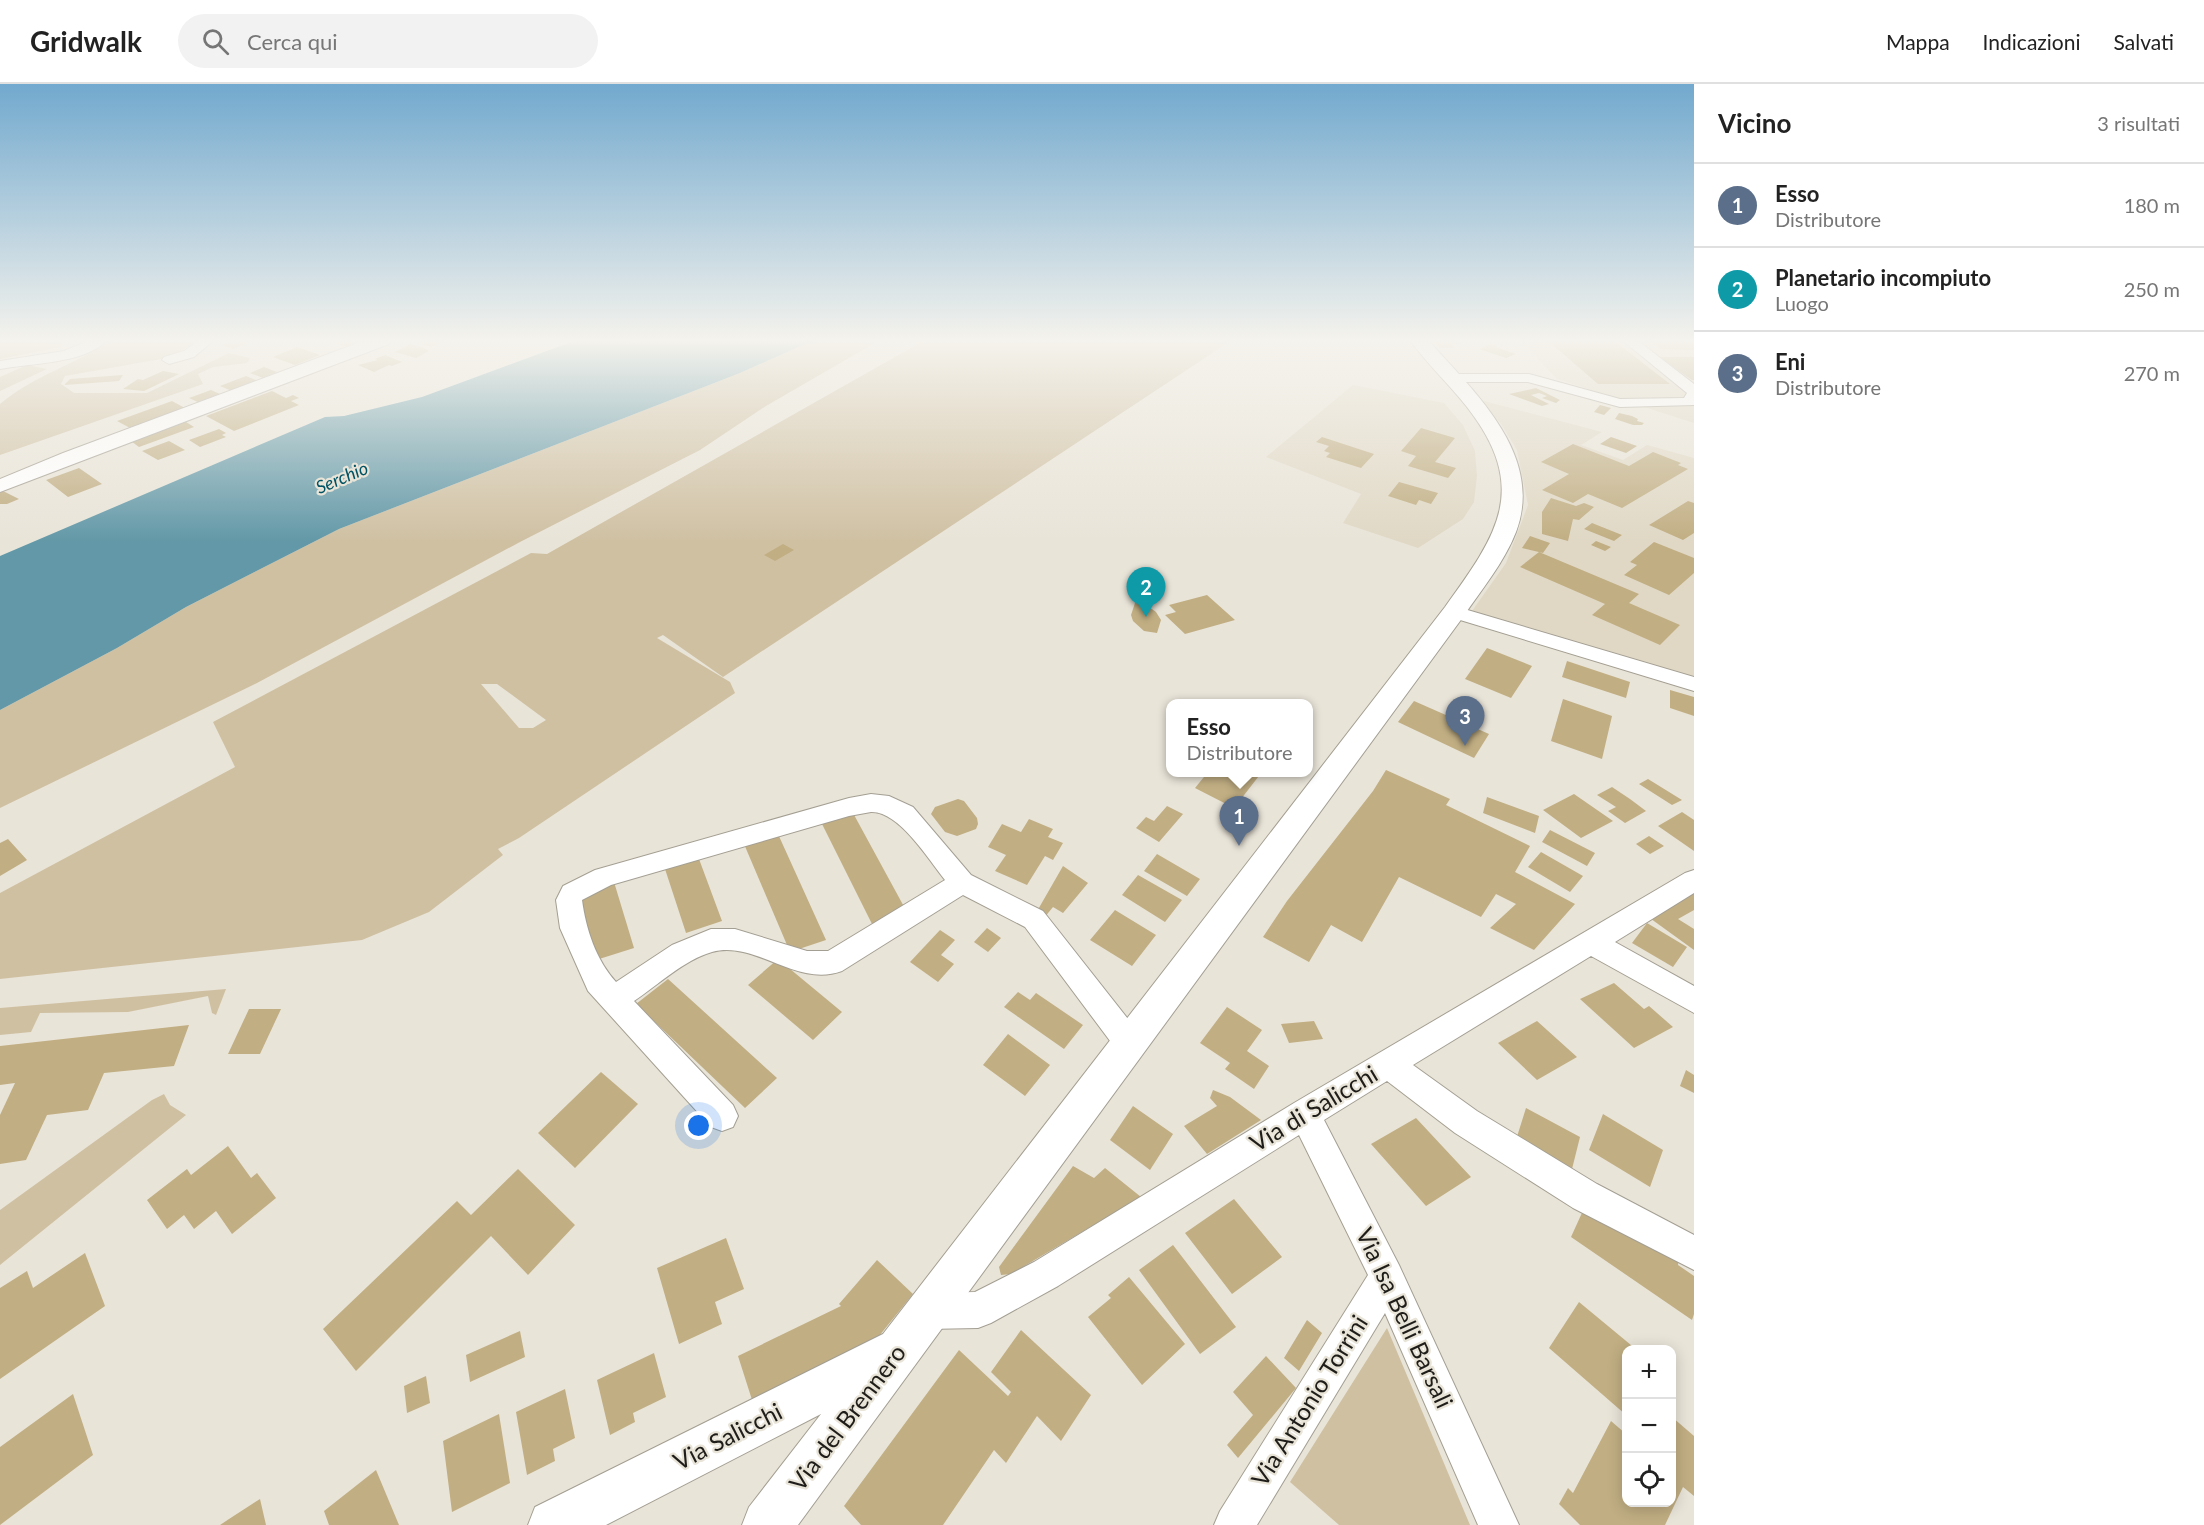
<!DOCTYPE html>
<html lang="it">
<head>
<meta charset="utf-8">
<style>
  body { margin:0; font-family:Lato,sans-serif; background:#f2f2f2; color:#222 }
  .controls { position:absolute; right:18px; bottom:18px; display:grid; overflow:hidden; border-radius:12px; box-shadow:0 3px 15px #0003 }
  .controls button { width:54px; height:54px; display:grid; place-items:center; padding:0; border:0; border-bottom:2px solid #e0e0e0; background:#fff; color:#222; font:30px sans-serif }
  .you { position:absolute; left:699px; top:1042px; width:21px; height:21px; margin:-15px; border:4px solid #fff; border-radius:50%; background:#1a73e8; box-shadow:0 0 0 9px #1a73e833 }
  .badge { display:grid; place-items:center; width:39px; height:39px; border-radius:50%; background:#d93025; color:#fff; font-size:20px; font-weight:700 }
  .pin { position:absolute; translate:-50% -50px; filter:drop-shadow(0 2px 3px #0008) }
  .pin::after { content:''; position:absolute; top:32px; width:21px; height:18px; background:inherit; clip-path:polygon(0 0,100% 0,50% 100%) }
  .popup { position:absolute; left:1166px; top:615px; width:147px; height:78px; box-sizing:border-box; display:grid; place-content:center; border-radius:12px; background:#fff; filter:drop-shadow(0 2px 4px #0005); font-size:20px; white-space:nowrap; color:#767676 }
  .popup b { font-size:22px; color:#222 }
  .popup::after { content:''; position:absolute; left:50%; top:100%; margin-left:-12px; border:12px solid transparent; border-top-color:#fff }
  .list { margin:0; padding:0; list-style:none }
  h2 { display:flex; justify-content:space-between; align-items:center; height:78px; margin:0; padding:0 24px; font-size:26px }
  h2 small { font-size:20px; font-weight:400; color:#767676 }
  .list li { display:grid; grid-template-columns:39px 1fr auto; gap:18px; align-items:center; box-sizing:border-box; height:84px; padding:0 24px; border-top:2px solid #e0e0e0 }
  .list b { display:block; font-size:22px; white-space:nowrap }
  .list p { margin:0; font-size:20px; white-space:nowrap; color:#767676 }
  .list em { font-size:20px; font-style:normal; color:#767676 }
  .icon { flex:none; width:33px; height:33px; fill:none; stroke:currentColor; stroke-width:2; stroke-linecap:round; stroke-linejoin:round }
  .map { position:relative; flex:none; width:1694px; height:1441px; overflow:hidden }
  header { display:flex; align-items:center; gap:36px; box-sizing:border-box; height:84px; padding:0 30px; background:#fff; border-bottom:2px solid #e0e0e0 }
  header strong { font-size:28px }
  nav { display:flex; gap:33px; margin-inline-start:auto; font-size:21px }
  .search { width:420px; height:54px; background:#f2f2f2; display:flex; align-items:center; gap:15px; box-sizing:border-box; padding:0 21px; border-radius:33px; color:#767676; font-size:22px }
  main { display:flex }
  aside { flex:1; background:#fff }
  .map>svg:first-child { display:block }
</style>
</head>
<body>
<header>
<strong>Gridwalk</strong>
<div class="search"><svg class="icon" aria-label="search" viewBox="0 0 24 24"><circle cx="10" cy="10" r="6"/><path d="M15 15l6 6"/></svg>Cerca qui</div>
<nav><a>Mappa</a><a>Indicazioni</a><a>Salvati</a></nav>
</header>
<main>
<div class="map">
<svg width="1694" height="1441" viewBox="0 0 1694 1441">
  <rect width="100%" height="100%" fill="#e9e4d8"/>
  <path fill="#e0d8c5" d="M1694 256V339L1557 295 1521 257Z
    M1353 301 1444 319 1463 341 1475 367 1477 392 1474 418 1463 435 1418 464 1343 439 1361 410 1266 373Z
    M1480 316 1602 348 1581 361 1623 376 1647 361 1694 374V594L1472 527 1506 479 1528 421 1517 366 1501 340Z"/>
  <path fill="#cfc0a2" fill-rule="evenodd" d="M0 256H64L61 263 0 275Z
    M112 256H197L172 273 65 292 61 300 74 309H147L229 269 250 274 247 279 213 283 198 290 203 300 0 371V320C33 292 76 280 112 256Z
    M814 256H880L766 322 700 366 520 458 257 599 0 724V626L117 564 186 523 339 445 740 289Z
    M925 256H1232L723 593 663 551 657 554 730 598 735 609 519 754 498 765 503 771 429 828 362 856 0 895V809L235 683 213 638 531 469 547 470ZM481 600H497L546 636 533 644H519Z
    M27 281 47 285 0 307V293Z
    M226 905 216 931 212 929 208 912 128 928 40 929 31 948 0 951V924Z
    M164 1010 170 1021 186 1031 0 1181V1126L152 1016Z
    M1387 1244 1470 1441H1339L1290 1398Z"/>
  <path fill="#6298a7" d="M574 257 631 256 630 259 644 256H814L740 289 339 445 186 523 117 564 0 626V472L325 333 344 332 422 313Z"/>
  <path fill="#c1ae83" d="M234 256H253V257L233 265 222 261Z
    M421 256H446L431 263 416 259Z
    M1433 256H1459L1462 260 1452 261 1455 264H1440Z
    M1547 256H1613L1670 300H1598Z
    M1649 256H1694V266L1661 265Z
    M330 257H373L352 265Z
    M410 260 422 263 429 267 416 274 395 268Z
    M1491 260 1498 262 1496 263 1516 270 1506 274 1479 265Z
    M297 263 320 271 295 281 273 273Z
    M385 271 402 278 392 282 389 281 374 288 358 281 378 276 375 275Z
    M1659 273H1694V296H1692Z
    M264 283 277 288 263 294 250 289Z
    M163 287 179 290 144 307 123 305 138 295 143 296Z
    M123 291 119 297 64 301 70 295Z
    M246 292 258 297 232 307 220 302Z
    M1536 304 1560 316 1556 319 1542 314 1547 312 1539 309 1531 311 1549 320 1542 322 1509 310Z
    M211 306 222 311 200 319 189 314Z
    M272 307 286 314 293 311 299 314 291 317 299 321 234 347 206 332Z
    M172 317 185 324 130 344 117 337Z
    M1600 321 1611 324 1604 331 1594 328Z
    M1619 329 1632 332 1638 335 1637 337 1644 339 1642 341H1633L1615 335Z
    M183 336 194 343 139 363 128 355Z
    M1421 344 1455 354 1435 378 1456 384 1448 394 1408 382 1416 372 1401 367Z
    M219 345 226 349 222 351 226 353 200 363 189 356Z
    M1322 353 1374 370 1361 384 1326 373 1330 369 1324 367 1329 362 1316 358Z
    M1611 353 1637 362 1626 369 1600 360Z
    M169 357 185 366 158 376 142 367Z
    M1573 360 1629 382 1653 368 1681 379 1678 381 1688 385 1622 424 1588 410 1573 419 1542 406 1569 390 1541 378Z
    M79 384 102 400 68 413 46 396Z
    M1399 398 1438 409 1431 420 1419 416 1416 421 1388 412Z
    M3 407 19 415 7 420H0V408Z
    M1551 414 1576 422 1584 419 1594 423 1579 436 1573 435 1568 457 1542 450V428Z
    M1688 417 1694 419V449L1683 456 1649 441Z
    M1592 439 1622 451 1614 457 1584 445Z
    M1530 452 1550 459 1543 469 1522 464Z
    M1596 457 1611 463 1605 467 1591 461Z
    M1654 458 1694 474V489L1669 511 1624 491 1637 481 1630 478Z
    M783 460 794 466 775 477 764 471Z
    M1539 468 1639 510 1629 519 1680 541 1660 561 1592 531 1605 520 1520 483Z
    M1207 511 1235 536 1185 550 1165 531 1176 528 1169 521Z
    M1135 519 1145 520 1156 528 1161 536 1157 549 1144 547 1133 537 1131 531Z
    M1487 564 1532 582 1511 614 1465 595Z
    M1567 577 1630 598 1626 614 1562 593Z
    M1670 606 1694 613V632L1670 624Z
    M1563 615 1612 632 1602 675 1551 657Z
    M1414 617 1489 650 1474 674 1398 638Z
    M1386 686 1450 715 1446 721 1530 762 1515 788 1575 820 1534 866 1490 844 1516 820 1496 810 1481 833 1399 793 1362 858 1331 841 1309 878 1263 853 1287 817 1373 707Z
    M1208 688H1262L1234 724 1195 704Z
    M1648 695 1682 716 1672 721 1639 700Z
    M1612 703 1630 715 1646 727 1625 739 1608 727 1616 723 1597 711Z
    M1574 710 1613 737 1581 754 1543 726Z
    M1487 713 1539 732 1535 749 1483 729Z
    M958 715 964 717 977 734 978 740 976 745 957 752 945 748 931 730 935 723Z
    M1167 722 1183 730 1159 758 1136 744 1146 733 1154 737Z
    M1682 728 1694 736V767L1658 742Z
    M853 729 908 830 873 842 821 738Z
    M1029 735 1053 745 1048 753 1063 759 1053 776 1045 772 1027 801 995 787 1006 771 988 763 1002 740 1021 748Z
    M1550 746 1595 769 1587 782 1542 758Z
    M778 750 826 856 790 868 744 760Z
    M1649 752 1664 762 1650 770 1636 760Z
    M8 755 27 776 0 792V759Z
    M1541 768 1583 792 1570 808 1528 783Z
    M1157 770 1200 795 1187 812 1144 787Z
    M699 775 722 837 686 849 665 785Z
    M1063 782 1088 799 1063 829 1053 823 1044 834 1036 829Z
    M1138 791 1182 816 1165 838 1122 811Z
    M614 798 634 864 596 876 579 809Z
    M1694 805V826L1678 835 1694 845V866L1647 832Z
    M1115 826 1156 851 1132 882 1090 856Z
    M1647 839 1687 863 1673 883 1632 859Z
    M987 844 1001 854 988 868 974 858Z
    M940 846 955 856 941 871 954 880 938 898 910 878Z
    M778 875 842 928 813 956 748 901Z
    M668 895 777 994 745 1024 636 920Z
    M1614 899 1644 925 1649 922 1673 943 1634 964 1580 915Z
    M1018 908 1030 916 1036 909 1083 941 1064 965 1004 923Z
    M1227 923 1262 946 1247 967 1269 982 1254 1005 1225 985 1230 979 1200 959Z
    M249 925H281L260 970H228Z
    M1314 937 1323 955 1289 959 1281 940Z
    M1537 937 1577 973 1537 996 1498 959Z
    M189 941 174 982 104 989 88 1026 47 1031 26 1076 0 1080V1031L15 999 0 1001V962Z
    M1008 950 1050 981 1025 1012 983 981Z
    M1686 986 1694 991V1009L1680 1002Z
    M601 988 638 1020 575 1084 538 1049Z
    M1213 1006 1230 1013 1261 1036 1207 1070 1184 1042 1217 1022 1210 1014Z
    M1133 1022 1173 1050 1150 1086 1110 1056Z
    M1526 1024 1580 1053 1571 1089 1515 1059Z
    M1603 1030 1663 1066 1650 1103 1589 1066Z
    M1416 1034 1471 1093 1426 1122 1371 1060Z
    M228 1062 251 1094 257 1089 276 1114 232 1150 216 1127 194 1145 184 1131 167 1145 147 1116 187 1085 191 1091Z
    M1073 1082 1094 1094 1105 1084 1141 1113 1011 1190 1001 1191 999 1183Z
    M518 1085 575 1141 528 1191 491 1152 356 1287 323 1245 457 1117 471 1131Z
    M1234 1115 1282 1173 1232 1210 1185 1149Z
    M1586 1120 1679 1167 1678 1181 1694 1192V1230L1692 1236 1571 1153Z
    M726 1154 744 1205 715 1218 722 1240 679 1260 657 1184Z
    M1173 1161 1236 1243 1200 1270 1139 1186Z
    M85 1169 105 1222 0 1295V1204L27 1187 33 1204Z
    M877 1176 913 1210 875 1257 753 1319 738 1272 841 1222 839 1220Z
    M1129 1193 1185 1260 1142 1301 1088 1233 1111 1214 1108 1211Z
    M1579 1218 1637 1266H1626V1331L1549 1264Z
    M1307 1236 1322 1249 1299 1287 1284 1274Z
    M1021 1246 1091 1311 1061 1357 1037 1332 1006 1379 994 1366 943 1441H861L844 1422 959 1266 1008 1312 1011 1308 991 1288Z
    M520 1247 525 1273 470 1298 466 1271Z
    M654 1269 666 1313 633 1329 635 1338 610 1351 597 1296Z
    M1266 1272 1296 1304 1238 1374 1227 1361 1253 1331 1233 1308Z
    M426 1292 430 1319 407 1329 404 1302Z
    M565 1305 575 1354 553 1365 555 1377 527 1391 516 1328Z
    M73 1310 93 1371 0 1441V1363Z
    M499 1330 510 1399 452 1428 443 1357Z
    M1672 1333 1694 1352V1412L1683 1403 1665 1441H1580L1559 1420 1568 1404 1573 1409 1611 1337 1626 1350V1418H1672Z
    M376 1386 399 1441H329L324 1427Z
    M260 1415 266 1441H220L229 1435Z"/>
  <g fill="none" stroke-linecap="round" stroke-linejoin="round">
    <defs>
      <path id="minor" d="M91 256H107C85 280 31 279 0 285V277L64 267Z
        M199 256H214L194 273 169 280 162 276 164 273 184 267Z
        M1622 256H1637L1694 300V321L1620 323 1528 298H1451L1444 294 1451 290H1529L1620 315 1684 314 1687 309Z
        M1454 522 1694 593V607L1447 532 1444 528 1447 524Z
        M871 710 889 712 913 723 971 791 1043 827 1139 949 1144 959 1139 969 1129 973 1119 969 1025 843 963 811 842 887C796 904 756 856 712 868 684 876 658 901 634 917L733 1021 738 1032 733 1043 722 1047 711 1043 588 907 560 844 556 816 563 802 595 786 849 714ZM871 728C899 727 928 775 945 796L828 867H807L735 845H711L672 861 616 898C596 876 586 845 582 816L611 801 849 732Z
        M1694 786V809L1615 858 1694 902V929L1591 872 1413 981 1477 1027 1597 1100 1694 1151V1186L1573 1124 1455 1049 1387 997 1324 1036 1399 1181 1519 1441H1478L1385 1229 1257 1441H1214L1220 1427 1368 1191 1299 1051 1058 1202 991 1239 978 1244 927 1245 914 1240 909 1227 914 1214 927 1209 975 1208 1034 1178 1294 1019 1685 789Z"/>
      <path id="major" d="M366 256H391L389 260 0 408V395L63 369Z
        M1410 256H1428C1474 308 1545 371 1516 448 1504 479 1481 506 1463 533L798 1441H742L749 1423 821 1330 606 1441H528L535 1423 883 1250 1445 523C1498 450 1530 404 1467 323 1449 300 1427 280 1410 256Z"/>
    </defs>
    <use href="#minor" stroke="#a49f93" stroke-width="2"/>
    <use href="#major" stroke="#a49f93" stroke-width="2"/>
    <use href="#minor" fill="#fff" fill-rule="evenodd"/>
    <use href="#major" fill="#fff" fill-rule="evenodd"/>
  </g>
  <linearGradient id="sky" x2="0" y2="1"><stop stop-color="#72a9ce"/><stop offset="0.56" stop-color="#f5f3ed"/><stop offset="1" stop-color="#f5f3ed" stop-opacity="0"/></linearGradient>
  <rect width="1694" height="458" fill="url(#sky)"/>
  <g text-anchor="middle" stroke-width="4.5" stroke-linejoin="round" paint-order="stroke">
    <g font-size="18" font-style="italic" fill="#005364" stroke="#e9e4d8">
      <text transform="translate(342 394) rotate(-23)" y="6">Serchio</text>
    </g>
    <g font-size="24" fill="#1f1d19" stroke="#e9e4d8">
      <text transform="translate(1314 1025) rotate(-31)" y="8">Via di Salicchi</text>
      <text transform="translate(1404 1234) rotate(65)" y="8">Via Isa Belli Barsali</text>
      <text transform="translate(1310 1317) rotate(-58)" y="8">Via Antonio Torrini</text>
      <text transform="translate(848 1334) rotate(-53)" y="8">Via del Brennero</text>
      <text transform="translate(728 1353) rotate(-27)" y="8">Via Salicchi</text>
    </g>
  </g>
</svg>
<div class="controls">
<button>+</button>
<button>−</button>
<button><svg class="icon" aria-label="locate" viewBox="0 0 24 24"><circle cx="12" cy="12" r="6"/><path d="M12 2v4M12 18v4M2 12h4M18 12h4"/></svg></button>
</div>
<div class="you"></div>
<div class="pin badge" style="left:1239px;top:762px;background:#5c6f8a">1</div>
<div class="popup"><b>Esso</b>Distributore</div>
<div class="pin badge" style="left:1146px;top:533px;background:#0f9aa8">2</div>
<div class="pin badge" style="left:1465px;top:662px;background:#5c6f8a">3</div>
</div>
<aside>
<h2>Vicino<small>3 risultati</small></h2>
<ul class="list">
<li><span class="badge" style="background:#5c6f8a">1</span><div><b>Esso</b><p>Distributore</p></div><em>180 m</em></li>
<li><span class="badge" style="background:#0f9aa8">2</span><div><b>Planetario incompiuto</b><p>Luogo</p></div><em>250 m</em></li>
<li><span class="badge" style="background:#5c6f8a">3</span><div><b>Eni</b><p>Distributore</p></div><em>270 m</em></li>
</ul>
</aside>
</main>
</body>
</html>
